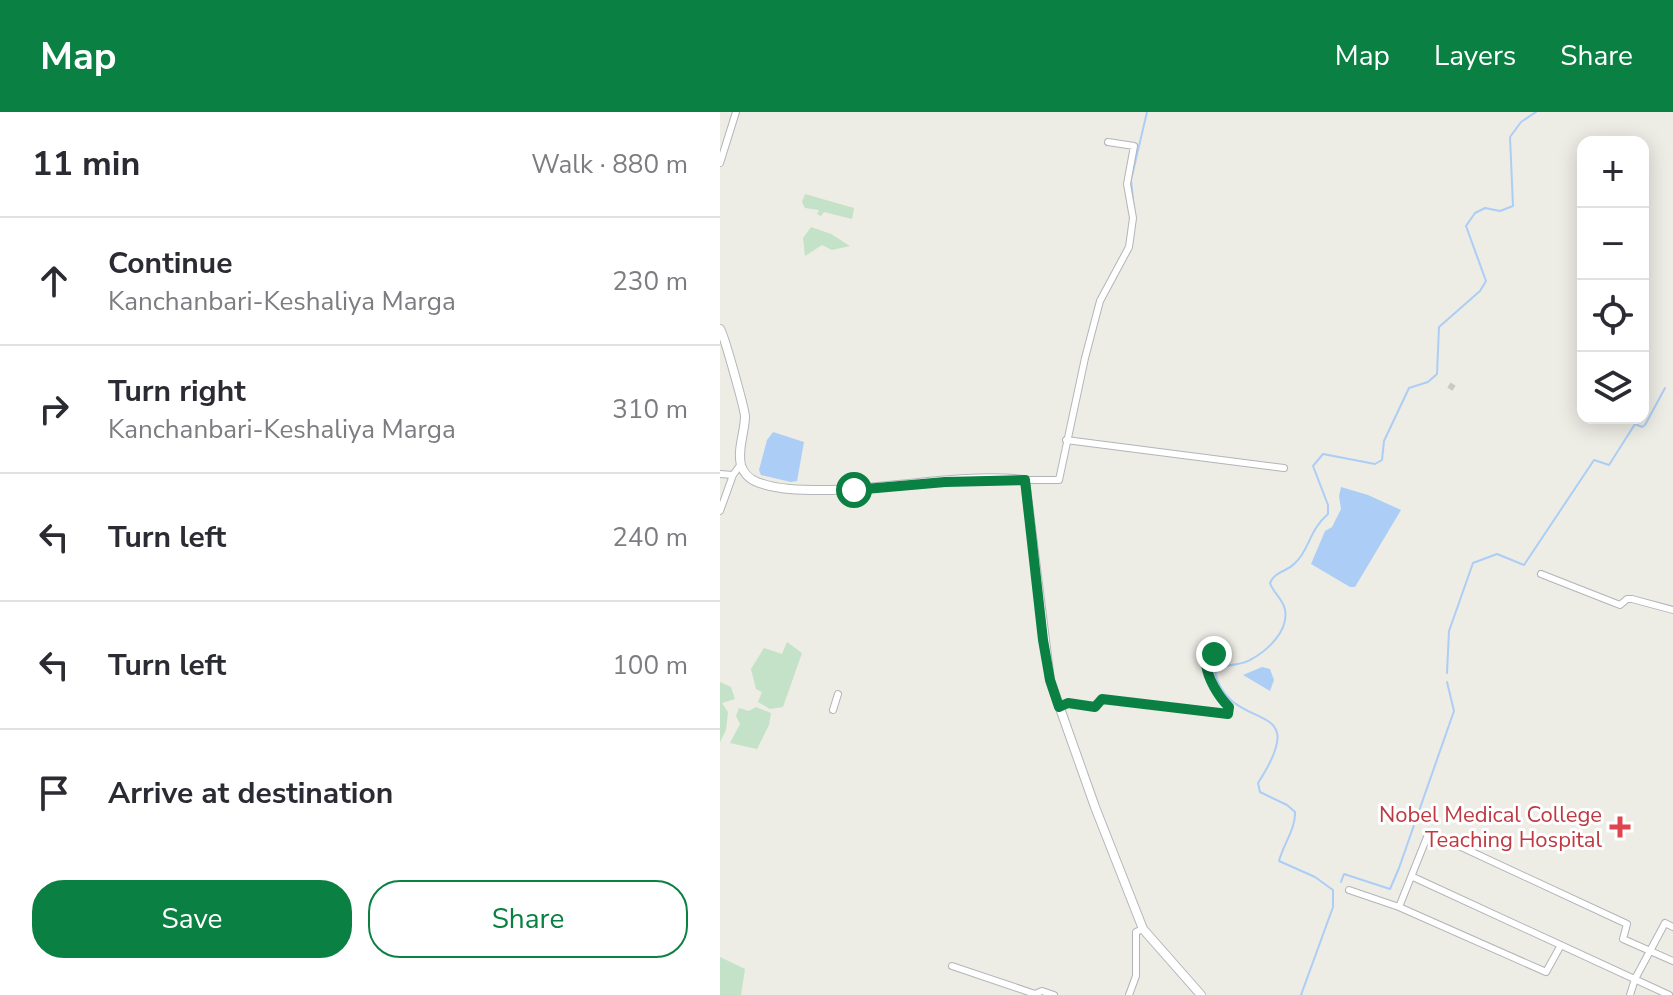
<!DOCTYPE html>
<html lang="en">
<head>
<meta charset="utf-8">
<style>
  body { margin:0; font-family:"Nunito Sans",sans-serif; background:#f7f7f7; color:#2b2b33 }
  .controls { position:absolute; right:24px; top:24px; display:grid; overflow:hidden; border-radius:16px; box-shadow:0 4px 20px #0003 }
  .controls button { width:72px; height:72px; display:grid; place-items:center; padding:0; border:0; border-bottom:2px solid #e1e1e2; background:#fff; color:#2b2b33; font:40px sans-serif }
  .stop { position:absolute; width:24px; height:24px; margin:-18px; border:6px solid #0b8043; border-radius:50%; background:#fff }
  .stop.end { background:#0b8043; border-color:#fff; box-shadow:0 2px 8px #0008 }
  .list { margin:0; padding:0; list-style:none }
  h2 { display:flex; justify-content:space-between; align-items:center; height:104px; margin:0; padding:0 32px; font-size:34px }
  h2 small { font-size:26px; font-weight:400; color:#7c7c81 }
  .list li { display:grid; grid-template-columns:52px 1fr auto; gap:24px; align-items:center; box-sizing:border-box; height:128px; padding:0 32px; border-top:2px solid #e1e1e2 }
  .list b { display:block; font-size:30px; white-space:nowrap }
  .list p { margin:0; font-size:26px; white-space:nowrap; color:#7c7c81 }
  .list em { font-size:26px; font-style:normal; color:#7c7c81 }
  .actions { display:flex; gap:16px; padding:24px 32px }
  .actions a { flex:1; padding:18px 0; border:2px solid #0b8043; border-radius:32px; text-align:center; font-size:28px; color:#0b8043 }
  .actions .main { background:#0b8043; color:#fff }
  .icon { flex:none; width:44px; height:44px; fill:none; stroke:currentColor; stroke-width:2; stroke-linecap:round; stroke-linejoin:round }
  .map { position:relative; flex:none; width:953px; height:883px; overflow:hidden }
  header { display:flex; align-items:center; gap:48px; box-sizing:border-box; height:112px; padding:0 40px; background:#0b8043; color:#fff }
  header strong { font-size:38px }
  nav { display:flex; gap:44px; margin-inline-start:auto; font-size:28px }
  main { display:flex }
  aside { flex:1; background:#fff }
  .map>svg:first-child { display:block }
</style>
</head>
<body>
<header>
<strong>Map</strong>
<nav><a>Map</a><a>Layers</a><a>Share</a></nav>
</header>
<main>
<aside>
<h2>11 min<small>Walk · 880 m</small></h2>
<ul class="list">
<li><svg class="icon" aria-label="ahead" viewBox="0 0 24 24"><path d="M12 20V5M6 11l6-6 6 6"/></svg><div><b>Continue</b><p>Kanchanbari-Keshaliya Marga</p></div><em>230 m</em></li>
<li><svg class="icon" aria-label="right" viewBox="0 0 24 24"><path d="M7 20v-9h11M14 6l5 5-5 5"/></svg><div><b>Turn right</b><p>Kanchanbari-Keshaliya Marga</p></div><em>310 m</em></li>
<li><svg class="icon" aria-label="left" viewBox="0 0 24 24"><path d="M17 20v-9H6M10 6l-5 5 5 5"/></svg><div><b>Turn left</b></div><em>240 m</em></li>
<li><svg class="icon" aria-label="left" viewBox="0 0 24 24"><path d="M17 20v-9H6M10 6l-5 5 5 5"/></svg><div><b>Turn left</b></div><em>100 m</em></li>
<li><svg class="icon" aria-label="arrive" viewBox="0 0 24 24"><path d="M6 21V4h12l-3 4 3 4H6"/></svg><div><b>Arrive at destination</b></div></li>
</ul>
<div class="actions"><a class="main">Save</a><a>Share</a></div>
</aside>
<div class="map">
<svg width="953" height="883" viewBox="0 0 953 883">
  <rect width="100%" height="100%" fill="#edece5"/>
  <path fill="#c4e2c7" d="M85 82 134 96 132 107 104 100 101 104 97 102 99 98 85 96 82 90Z
    M91 115 111 122 130 134 112 138 102 133 85 144 83 126Z
    M67 530 82 541 63 595 50 597 38 590 42 580 36 577 31 557 44 536 62 542Z
    M0 570 11 575 15 587 2 591 8 600 6 618 0 630Z
    M36 595 51 601 49 613 37 637 10 631 20 612 16 604 19 596 29 599Z
    M0 845 25 857 21 883H0Z"/>
  <path fill="#accef6" d="M53 320 84 330 77 369 71 370 41 363 39 358 47 328Z
    M621 375 648 383 681 398 635 475H630L591 452 605 419 612 415 621 397 619 384Z
    M542 555 550 557 554 568 550 579 523 563Z"/>
  <g fill="none" stroke-linecap="round" stroke-linejoin="round">
    <path stroke="#accef6" stroke-width="2" d="M414 97 411 68 427 0
      M727 561 729 519 753 451 777 442 804 453 874 348 889 353 915 312 922 315 925 313 945 276
      M621 770 624 762 670 777 679 756 734 599 727 570
      M581 883 613 795V778L595 765 559 749C563 733 576 716 575 700L567 693 540 680 538 671C595 583 511 624 495 561 505 550 518 555 530 548 547 539 569 519 565 498 564 488 553 481 550 471 555 459 567 460 575 451 589 439 589 418 608 402V393L593 354 603 342 655 352 662 348 664 329 689 276 708 270 717 262 719 215 760 179 766 169 746 114 755 101 765 96 780 99 793 94 790 25 801 10 816 0"/>
    <path stroke="#c9c9c5" stroke-width="6" stroke-dasharray="6 3" stroke-linecap="butt" d="M729 273 735 277"/>
    <defs>
      <path id="street" d="M0 51 16 0
        M346 328 564 356
        M0 362 13 363
        M305 368H339L365 246 380 189 409 135 413 106 407 72 414 34 388 30
        M0 399 13 363 21 352
        M821 462 900 493 907 487H912L953 498
        M339 595 348 591 375 595 382 587 508 602 509 595C498 584 487 567 486 552L494 548V542
        M113 598 118 582
        M693 765 949 883
        M629 778 679 795 826 860 841 833
        M679 795 709 720 907 812 903 827 953 849
        M232 854 315 882 322 879 334 883
        M409 883 416 864V820L423 817
        M910 883 915 867 945 811 953 815"/>
      <path id="secondary" d="M0 217C4 222 24 295 25 304 25 320 17 337 21 353 23 360 29 367 37 370 58 378 81 378 103 378 170 378 238 361 305 368L330 568 375 695 423 817 481 883"/>
    </defs>
    <use href="#street" stroke="#b2b4b8" stroke-width="8"/>
    <use href="#secondary" stroke="#b4b6bb" stroke-width="10"/>
    <use href="#street" stroke="#fff" stroke-width="6"/>
    <use href="#secondary" stroke="#fff" stroke-width="8"/>
  </g>
  <g fill="none" stroke-linecap="round" stroke-linejoin="round">
    <path stroke="#0b8043" stroke-width="10" d="M134 378 225 370 305 368 323 528 330 568 339 595 348 591 375 595 382 587 508 602 509 595C498 584 488 567 486 552L494 548V542"/>
  </g>
  <path fill="#e0444e" stroke="#fff" stroke-width="3" d="M896 703h8v8h8v8h-8v8h-8v-8h-8v-8h8z"/>
  <g text-anchor="middle" stroke-width="6" stroke-linejoin="round" paint-order="stroke">
    <g font-size="22" fill="#be3a42" stroke="#fff" text-anchor="end">
      <text x="882" y="710">Nobel Medical College<tspan x="882" dy="25">Teaching Hospital</tspan></text>
    </g>
  </g>
</svg>
<div class="controls">
<button>+</button>
<button>−</button>
<button><svg class="icon" aria-label="locate" viewBox="0 0 24 24"><circle cx="12" cy="12" r="6"/><path d="M12 2v4M12 18v4M2 12h4M18 12h4"/></svg></button>
<button><svg class="icon" aria-label="layers" viewBox="0 0 24 24"><path d="M12 4l9 5-9 5-9-5zM3 14l9 5 9-5"/></svg></button>
</div>
<div class="stop" style="left:134px;top:378px"></div>
<div class="stop end" style="left:494px;top:542px"></div>
</div>
</main>
</body>
</html>
